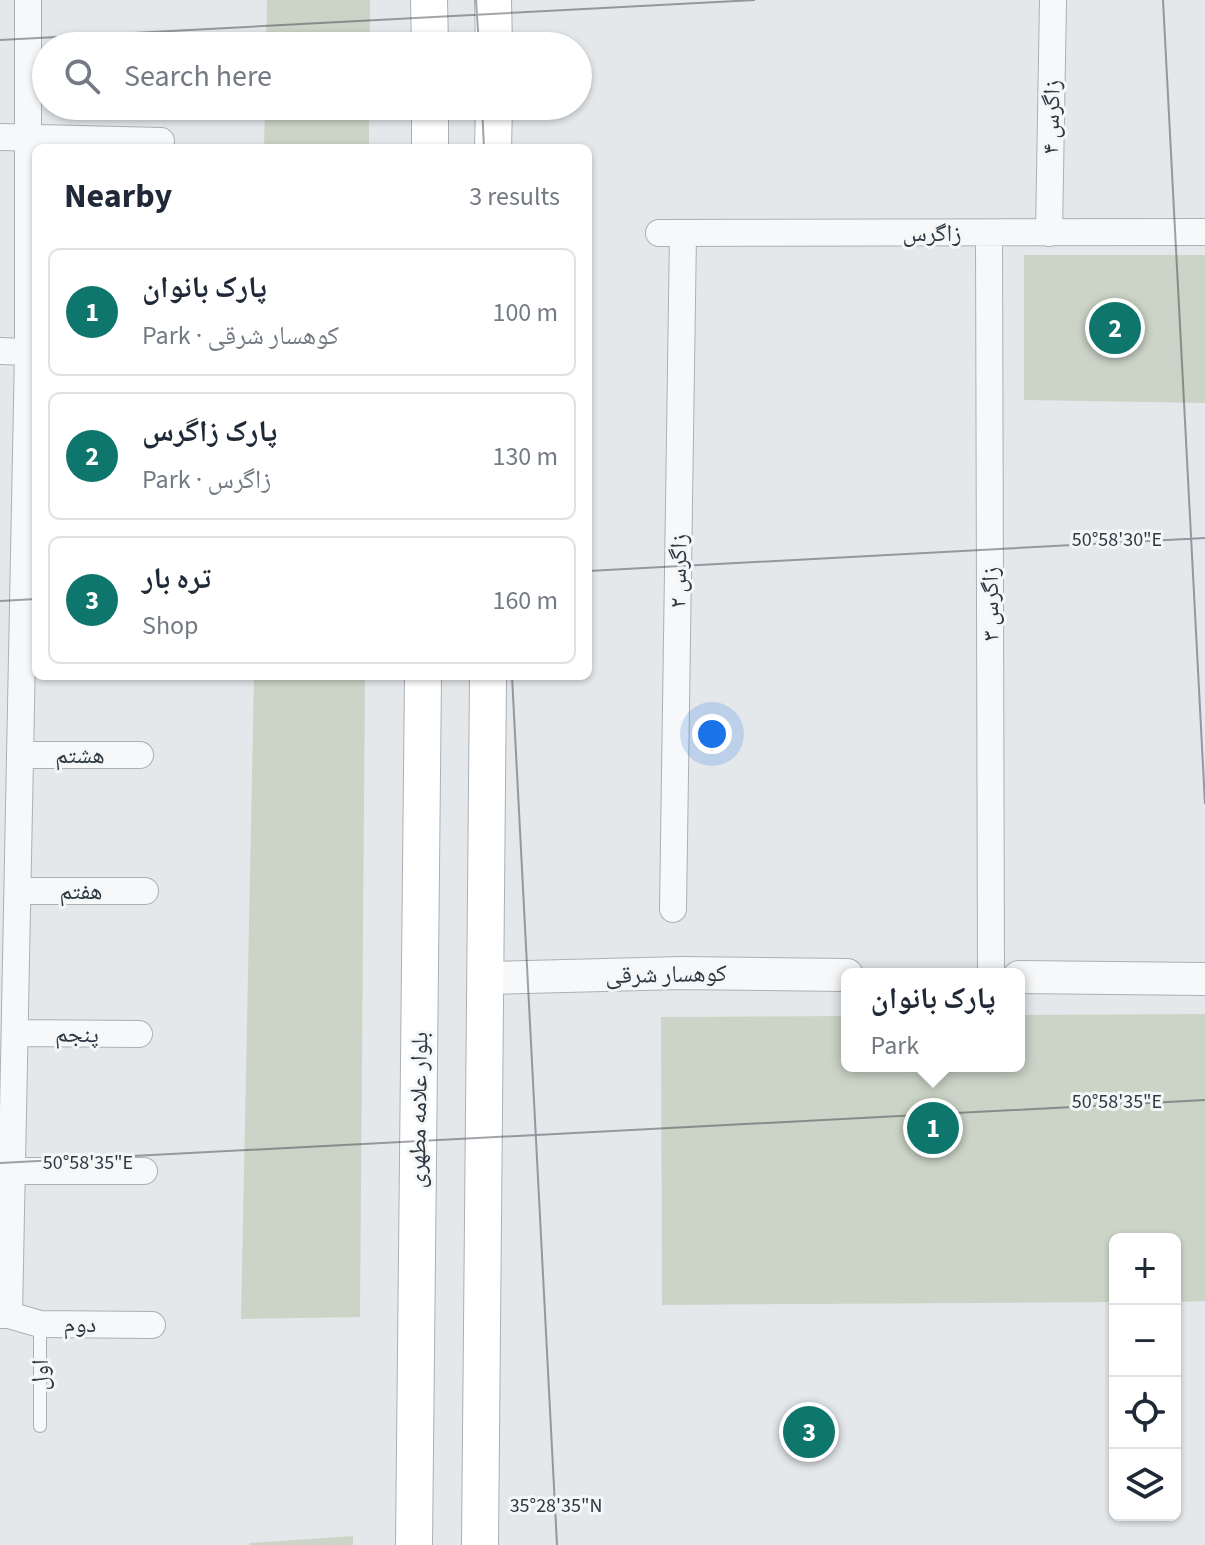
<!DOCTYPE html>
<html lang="en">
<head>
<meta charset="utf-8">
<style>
  body { margin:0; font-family:"Source Sans 3","Noto Naskh Arabic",sans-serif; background:#f6f6f7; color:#1f2937 }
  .controls { position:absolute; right:24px; bottom:24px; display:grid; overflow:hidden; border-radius:12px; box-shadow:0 2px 6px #0004 }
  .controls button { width:72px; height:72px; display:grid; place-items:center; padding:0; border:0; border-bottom:2px solid #e0e1e3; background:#fff; color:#1f2937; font:40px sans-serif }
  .you { position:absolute; left:712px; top:734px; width:28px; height:28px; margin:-20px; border:6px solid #fff; border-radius:50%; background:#1a73e8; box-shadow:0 0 0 12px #1a73e833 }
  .badge { display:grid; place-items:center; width:52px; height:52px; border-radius:50%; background:#0f766e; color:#fff; font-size:26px; font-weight:700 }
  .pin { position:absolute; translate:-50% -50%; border:4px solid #fff; box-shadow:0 2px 8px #0006 }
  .popup { position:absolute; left:841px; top:968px; width:184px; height:104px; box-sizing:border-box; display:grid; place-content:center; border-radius:12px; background:#fff; filter:drop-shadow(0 2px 6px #0005); font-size:26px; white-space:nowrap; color:#747a83 }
  .popup b { font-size:30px; color:#1f2937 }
  .popup::after { content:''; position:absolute; left:50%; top:100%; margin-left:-16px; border:16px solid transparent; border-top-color:#fff }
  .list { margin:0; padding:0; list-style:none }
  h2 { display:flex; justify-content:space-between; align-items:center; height:104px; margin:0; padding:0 32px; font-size:34px }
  h2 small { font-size:26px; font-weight:400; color:#747a83 }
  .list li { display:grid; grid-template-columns:52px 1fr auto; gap:24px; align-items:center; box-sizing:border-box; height:128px; margin:0 16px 16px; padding:0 16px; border:2px solid #e0e1e3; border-radius:12px }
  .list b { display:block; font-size:30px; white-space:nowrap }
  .list p { margin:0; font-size:26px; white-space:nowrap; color:#747a83 }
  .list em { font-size:26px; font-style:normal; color:#747a83 }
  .icon { flex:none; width:44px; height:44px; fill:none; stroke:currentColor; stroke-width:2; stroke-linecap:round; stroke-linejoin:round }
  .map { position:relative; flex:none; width:1205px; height:1545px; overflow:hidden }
  .search { position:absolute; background:#fff; box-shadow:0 2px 6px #0004; left:32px; top:32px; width:560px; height:88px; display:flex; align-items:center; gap:20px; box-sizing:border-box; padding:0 28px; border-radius:44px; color:#747a83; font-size:30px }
  .panel { position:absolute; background:#fff; box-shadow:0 2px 6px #0004; left:32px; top:144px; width:560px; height:536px; border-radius:12px }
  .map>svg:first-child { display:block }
</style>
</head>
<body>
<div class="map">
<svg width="1205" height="1545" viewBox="0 0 1205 1545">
  <rect width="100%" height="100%" fill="#e5e8eb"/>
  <path fill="#ccd4c7" d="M267 0H370V46H266Z
    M265 106H369V148H264Z
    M1024 255H1205V403L1024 400Z
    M254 676H365L360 1317 241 1319Z
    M1205 1014V1301L1175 1302V1239H1115V1302L662 1305 661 1017 847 1016V1066H1019V1015Z
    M353 1536V1545H249L250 1543Z"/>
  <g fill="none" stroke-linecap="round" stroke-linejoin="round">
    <defs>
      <path id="service" d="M40 1426V1324"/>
      <path id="minor" d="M0 137 161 141
        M659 233 1205 232
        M989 233 991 974
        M1049 233 1053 0
        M0 351 28 352
        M20 755H140
        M18 891H145
        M673 909 683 233
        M15 1033 139 1034
        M12 1171H144
        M0 1315H9L28 352V0
        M9 1315 40 1324 152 1325"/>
      <path id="tertiary" d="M1019 977 1205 979
        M486 978 681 973 847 975"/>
      <path id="secondary" d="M429 0 430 46
        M493 0 494 46
        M430 148V106
        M493 148 494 106
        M414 1545 423 676
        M480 1545 488 676"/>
    </defs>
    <use href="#service" stroke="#aab0b5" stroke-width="14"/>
    <use href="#minor" stroke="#aab0b5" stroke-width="28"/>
    <use href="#tertiary" stroke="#aab0b5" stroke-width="34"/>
    <use href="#secondary" stroke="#aab0b5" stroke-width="38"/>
    <use href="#service" stroke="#f7f8f9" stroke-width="12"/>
    <use href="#minor" stroke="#f7f8f9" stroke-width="26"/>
    <use href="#tertiary" stroke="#f7f8f9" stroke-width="32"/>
    <use href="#secondary" stroke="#fff" stroke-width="36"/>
  </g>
  <path fill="none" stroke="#2e3842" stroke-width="2" stroke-opacity="0.45" d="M476 0 479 46M1163 0 1205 804M0 40 755 0M482 106 484 148M588 571 1205 538M0 601 36 599M512 676 557 1545M0 1163 1205 1100"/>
  <g text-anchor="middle" stroke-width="6" stroke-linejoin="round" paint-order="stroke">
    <g font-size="24" fill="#2e3842" stroke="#f4f7f8">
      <text transform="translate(1051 117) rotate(-89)" y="8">زاگرس ۴</text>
      <text x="932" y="241">زاگرس</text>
      <text transform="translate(678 571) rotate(-89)" y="8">زاگرس ۲</text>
      <text transform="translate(990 604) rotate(-90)" y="8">زاگرس ۳</text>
      <text x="80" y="763">هشتم</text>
      <text x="81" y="899">هفتم</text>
      <text transform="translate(666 974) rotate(-1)" y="8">کوهسار شرقی</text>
      <text transform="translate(77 1034) rotate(1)" y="8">پنجم</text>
      <text transform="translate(418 1110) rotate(-89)" y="8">بلوار علامه مطهری</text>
      <text transform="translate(80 1324) rotate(1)" y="8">دوم</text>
      <text transform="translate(40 1375) rotate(-90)" y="8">اول</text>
    </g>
  </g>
  <g font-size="20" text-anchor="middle" fill="#2e3842" stroke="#f4f7f8" stroke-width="6" stroke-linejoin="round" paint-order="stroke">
    <text x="1117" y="546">50°58'30"E</text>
    <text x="1117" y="1108">50°58'35"E</text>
    <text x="88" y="1169">50°58'35"E</text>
    <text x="556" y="1512">35°28'35"N</text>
  </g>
</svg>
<div class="controls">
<button>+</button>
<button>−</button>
<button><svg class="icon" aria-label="locate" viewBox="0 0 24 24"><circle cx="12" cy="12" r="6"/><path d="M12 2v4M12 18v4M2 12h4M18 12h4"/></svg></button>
<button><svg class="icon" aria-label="layers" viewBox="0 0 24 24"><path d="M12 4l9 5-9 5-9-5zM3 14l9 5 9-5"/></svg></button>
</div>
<div class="you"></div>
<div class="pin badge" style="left:933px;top:1128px">1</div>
<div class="popup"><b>پارک بانوان</b>Park</div>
<div class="pin badge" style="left:1115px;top:328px">2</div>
<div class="pin badge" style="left:809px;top:1432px">3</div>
<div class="search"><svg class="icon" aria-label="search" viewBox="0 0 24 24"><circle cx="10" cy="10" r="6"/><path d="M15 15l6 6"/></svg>Search here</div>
<section class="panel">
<h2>Nearby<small>3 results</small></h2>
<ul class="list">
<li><span class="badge">1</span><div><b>پارک بانوان</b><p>Park · کوهسار شرقی</p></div><em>100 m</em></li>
<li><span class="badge">2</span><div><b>پارک زاگرس</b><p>Park · زاگرس</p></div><em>130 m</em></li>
<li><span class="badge">3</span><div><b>تره بار</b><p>Shop</p></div><em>160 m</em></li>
</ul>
</section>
</div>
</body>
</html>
